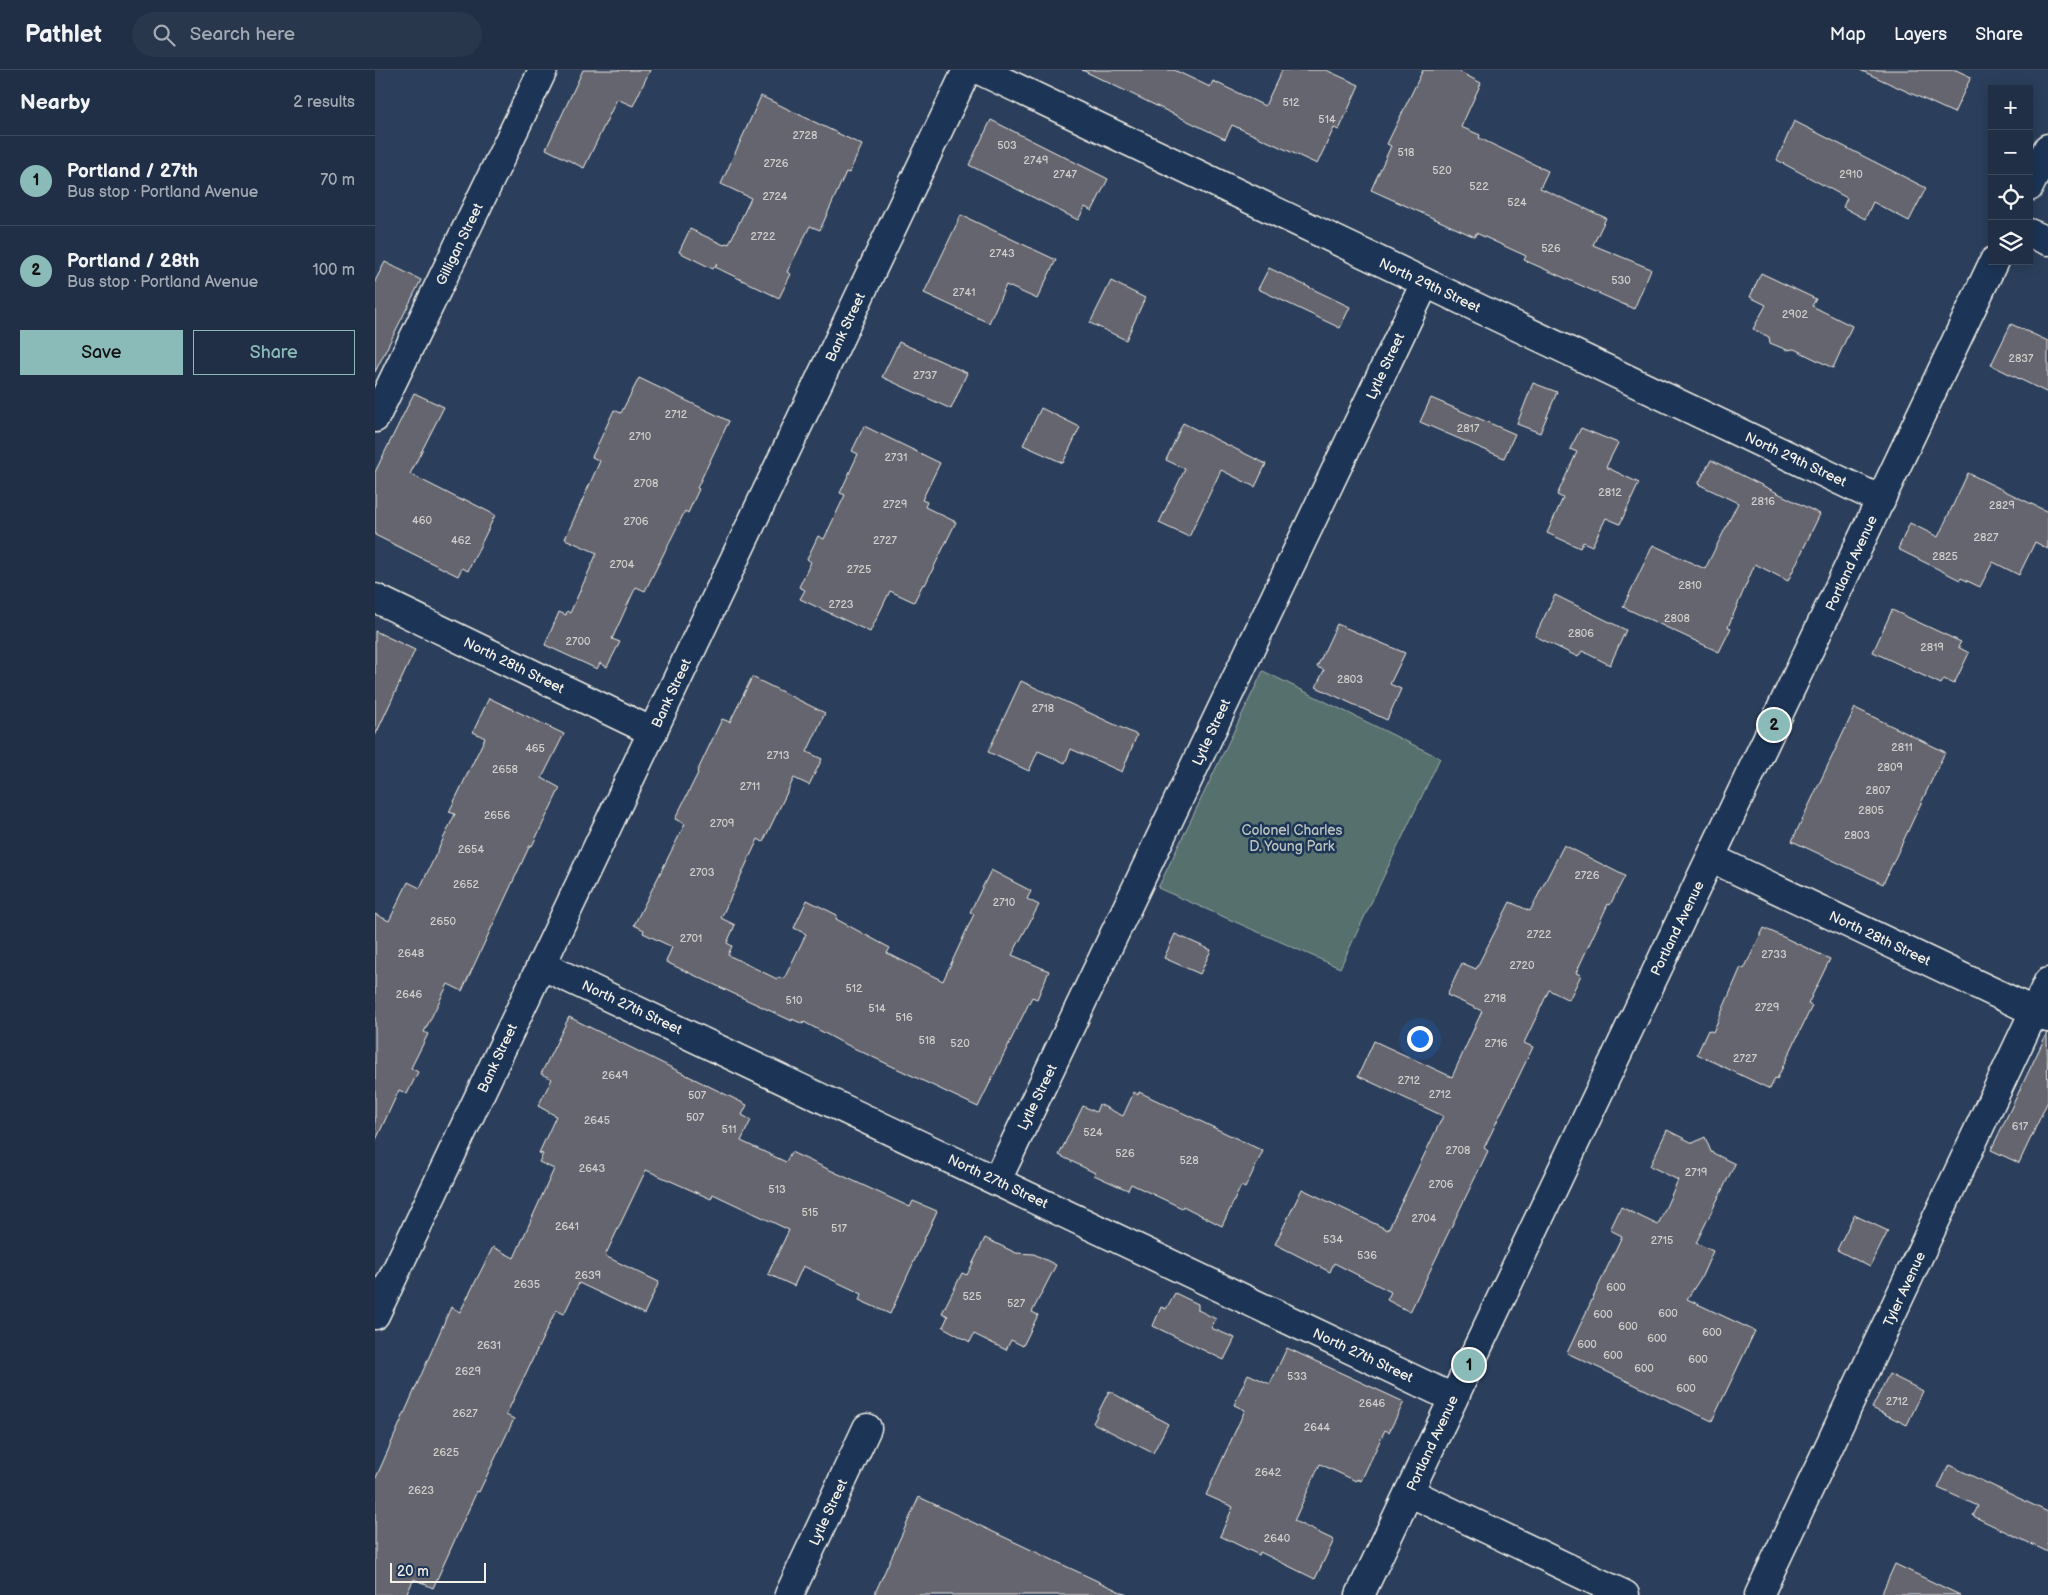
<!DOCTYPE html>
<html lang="en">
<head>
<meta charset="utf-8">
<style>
  body { margin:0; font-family:"Balsamiq Sans",sans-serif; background:#28374c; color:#f1f3f6 }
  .controls { position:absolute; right:15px; top:15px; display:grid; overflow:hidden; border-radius:0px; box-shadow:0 2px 12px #0003 }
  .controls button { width:45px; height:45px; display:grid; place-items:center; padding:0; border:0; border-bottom:1px solid #3d4a5e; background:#202f45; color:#f1f3f6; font:25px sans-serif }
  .scale { position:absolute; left:15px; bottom:12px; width:96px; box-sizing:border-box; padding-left:5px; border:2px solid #f4f1e8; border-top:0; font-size:14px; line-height:18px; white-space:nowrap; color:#f4f1e8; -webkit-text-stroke:4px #1d3557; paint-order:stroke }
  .you { position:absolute; left:1044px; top:968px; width:18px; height:18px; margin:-12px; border:4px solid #fff; border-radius:50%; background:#1a73e8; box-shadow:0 0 0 8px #1a73e833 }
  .badge { display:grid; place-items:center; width:32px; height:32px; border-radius:50%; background:#8bbbb9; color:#111; font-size:16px; font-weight:700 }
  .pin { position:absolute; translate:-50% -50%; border:2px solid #fff; box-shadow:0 1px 5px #0006 }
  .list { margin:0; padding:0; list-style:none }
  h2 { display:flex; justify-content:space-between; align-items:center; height:65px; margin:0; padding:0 20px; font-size:21px }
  h2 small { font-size:16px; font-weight:400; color:#a2a9b3 }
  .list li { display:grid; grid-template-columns:32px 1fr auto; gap:15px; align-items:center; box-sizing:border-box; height:90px; padding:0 20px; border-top:1px solid #3d4a5e }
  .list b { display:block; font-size:19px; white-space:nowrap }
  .list p { margin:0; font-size:16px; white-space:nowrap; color:#a2a9b3 }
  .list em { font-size:16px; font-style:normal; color:#a2a9b3 }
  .actions { display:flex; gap:10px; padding:15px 20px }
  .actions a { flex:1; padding:11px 0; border:1px solid #8bbbb9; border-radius:0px; text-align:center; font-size:18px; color:#8bbbb9 }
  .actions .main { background:#8bbbb9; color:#111 }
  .icon { flex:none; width:28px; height:28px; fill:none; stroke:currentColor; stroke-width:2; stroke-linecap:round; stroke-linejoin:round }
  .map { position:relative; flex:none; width:1673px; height:1525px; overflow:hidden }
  header { display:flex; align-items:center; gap:30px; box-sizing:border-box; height:70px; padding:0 25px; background:#202f45; border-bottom:1px solid #3d4a5e }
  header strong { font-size:24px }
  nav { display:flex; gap:28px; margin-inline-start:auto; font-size:18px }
  .search { width:350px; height:45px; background:#28374c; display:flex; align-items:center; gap:12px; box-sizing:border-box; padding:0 18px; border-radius:28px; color:#a2a9b3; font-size:19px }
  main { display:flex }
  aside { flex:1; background:#202f45 }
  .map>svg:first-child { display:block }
</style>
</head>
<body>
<header>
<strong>Pathlet</strong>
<div class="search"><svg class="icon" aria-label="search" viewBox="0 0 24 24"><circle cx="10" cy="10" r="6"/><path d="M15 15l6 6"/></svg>Search here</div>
<nav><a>Map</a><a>Layers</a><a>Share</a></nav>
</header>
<main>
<aside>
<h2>Nearby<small>2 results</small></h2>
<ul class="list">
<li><span class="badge">1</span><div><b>Portland / 27th</b><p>Bus stop · Portland Avenue</p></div><em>70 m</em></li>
<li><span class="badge">2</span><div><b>Portland / 28th</b><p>Bus stop · Portland Avenue</p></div><em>100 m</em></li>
</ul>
<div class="actions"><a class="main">Save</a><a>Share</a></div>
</aside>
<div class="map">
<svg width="1673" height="1525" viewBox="0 0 1673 1525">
  <rect width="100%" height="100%" fill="#2b3f5c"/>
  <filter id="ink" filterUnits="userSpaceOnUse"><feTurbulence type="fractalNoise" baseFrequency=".02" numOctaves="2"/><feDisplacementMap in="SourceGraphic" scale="10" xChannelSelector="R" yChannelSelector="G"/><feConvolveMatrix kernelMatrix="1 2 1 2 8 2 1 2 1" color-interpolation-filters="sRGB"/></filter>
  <g filter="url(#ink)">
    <path fill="#556f6d" stroke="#a4b0aa" d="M888 601 1065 688 965 898 783 818Z"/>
    <path fill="#65656f" stroke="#f4f1e8" d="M208 0H275L258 36 242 29 209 98 171 79Z
      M707 0H799L835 17 838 11 890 36 907 0H951L984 15 964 60 959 58 942 94 857 55 850 69Z
      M1048 0H1081L1106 13 1086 57 1105 65 1104 68 1173 101 1165 118 1231 148 1218 175 1276 199 1259 239 1149 190 1151 186 1101 163 1100 167 996 120 1016 76 1012 74Z
      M1485 0H1581L1596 7 1579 43Z
      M386 26 487 75 474 103 471 102 445 160 435 156 412 202 416 204 404 228 340 197 342 193 338 199 304 182 315 159 349 175 351 173 354 174 376 128 346 114Z
      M616 50 733 109 717 141 710 137 703 150 594 95Z
      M1419 51 1551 118 1534 151 1498 132 1490 149 1468 137 1472 128 1402 90Z
      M586 145 681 190 662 229 631 215 614 253 549 223Z
      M10 192 46 210 0 302V211Z
      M894 198 975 237 965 258 883 219Z
      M1386 203 1441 229 1437 236 1477 256 1458 298 1419 279 1412 280 1395 273 1394 267 1378 259 1391 235 1375 227Z
      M736 211 770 228 751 270 715 253Z
      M1636 254 1673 271V323L1616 295Z
      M524 272 592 303 576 339 507 307Z
      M264 308 354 351 322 418 324 419 313 443 310 441 270 521 261 517 258 523 237 569 245 572 232 597 225 593 222 599 170 575 184 542 191 545 192 541 195 543 222 483 190 469 225 391 217 387 239 340 246 343Z
      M1158 313 1182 322 1165 363 1142 354Z
      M39 323 69 337 35 404 88 431 89 429 120 445 93 501 87 498 83 506 0 465V402Z
      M1056 328 1140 364 1129 388 1045 352Z
      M666 338 705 357 688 393 648 375Z
      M808 353 891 394 880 417 846 400 814 467 784 453 810 399 791 390Z
      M489 356 565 393 547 430 552 432 550 437 581 452 550 515 548 514 539 532 515 521 495 562 425 529 430 520 424 517 436 492 432 489 443 466 449 469 470 425 465 423 483 384 477 381Z
      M1206 358 1243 373 1231 397 1264 413 1245 454 1231 448 1217 476 1208 472 1205 478 1172 463 1188 428 1182 425 1202 382 1195 379Z
      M1336 390 1445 444 1413 511 1380 494 1353 557 1356 558 1344 582 1248 537 1278 475 1330 499 1363 433 1323 414Z
      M1593 403 1673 442V479L1660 472 1644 505 1618 492 1605 517 1586 508 1585 510 1523 479 1535 453 1563 467Z
      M1180 525 1251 560 1235 595 1207 581 1203 587 1160 566Z
      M1517 540 1586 572 1583 577 1594 583 1579 614 1569 609 1566 614 1498 582Z
      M962 554 1030 583 1015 614 1026 619 1012 650 941 617 949 600 942 597Z
      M0 561 40 580 0 666Z
      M377 607 450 643 432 682 447 689 434 715 419 708 388 772 383 769 346 848 360 855 352 873 357 876 353 885 402 909 403 907 409 909 431 864 419 858 432 830 462 845 461 849 515 878 512 883 568 911 599 844 595 842 616 800 656 821 652 829 664 835 637 885 674 901 662 929 657 927 603 1037 466 972 429 952 428 954 417 949V951L291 892 297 877 268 863 269 860 259 855 310 754 300 749 323 703 322 702 347 649 355 652Z
      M646 611 762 665 747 702 696 679 690 693 663 681 654 701 613 682Z
      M114 628 189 664 167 708 185 718 157 776 155 775 87 921 73 914 49 962 53 964 36 998 43 1002 32 1024 24 1020 0 1072V844L14 851 33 812 45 818 80 744 74 742 110 668 98 662Z
      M1480 638 1570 682 1508 814 1417 771Z
      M1189 775 1250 806 1235 835 1233 834 1201 903 1206 905 1194 930 1174 920 1149 973 1158 977 1109 1078 1113 1081 1035 1242 1012 1230 1016 1222 959 1193 955 1202 900 1174 927 1119 1013 1160 1068 1046 983 1006 999 971 1077 1007 1107 941 1072 925 1087 893 1101 899 1135 832 1155 841Z
      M1389 858 1455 889 1433 934 1437 936 1402 1009 1400 1008 1395 1019 1322 984 1333 960 1338 962 1366 897 1369 899Z
      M800 864 836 880 825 904 789 888Z
      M194 947 372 1035 367 1045 376 1050 366 1071 411 1092 416 1082 535 1137 538 1131 562 1141 515 1244 484 1230 487 1224 428 1196 419 1216 393 1204 414 1160 338 1124 336 1129 271 1100 230 1186 284 1212 269 1244 204 1213 189 1244 181 1240 131 1345 139 1349 104 1422 102 1421 58 1518 39 1509 31 1525H0V1410L76 1237 85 1242 118 1177 139 1188 179 1099 164 1092 168 1084 164 1083 181 1046 163 1036 177 1009 166 1004Z
      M1672 963 1673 1031 1644 1093 1616 1080Z
      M759 1022 763 1025 764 1022 888 1081 870 1118 866 1116 847 1156 808 1136 807 1138 756 1114 753 1120 741 1115 719 1105 720 1103 684 1085 708 1036 721 1042 724 1034 748 1046Z
      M1292 1060 1318 1073 1330 1067 1336 1082 1360 1094 1321 1173 1338 1181 1327 1206 1312 1229 1380 1261 1337 1351 1192 1283 1247 1166 1235 1160 1246 1137 1283 1155 1303 1110 1275 1096Z
      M1479 1145 1513 1161 1495 1197 1462 1180Z
      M610 1168 641 1183 659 1184 681 1195 657 1242 663 1245 648 1276 636 1270 631 1280 599 1264 595 1272 568 1257 573 1246 567 1243 587 1203 592 1205Z
      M800 1223 823 1234V1240L841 1249 836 1258 860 1268 849 1290 778 1256 786 1237 791 1239Z
      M912 1278 1029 1332 1014 1362 1010 1360 986 1411 982 1409 981 1411 945 1394 919 1451 959 1470 940 1509 885 1482 884 1485 845 1466 858 1437 831 1425 870 1340 859 1335 873 1304 895 1314Z
      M1514 1304 1548 1321 1532 1355 1497 1338Z
      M734 1321 793 1354 778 1383 718 1353Z
      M1574 1395 1673 1442V1482L1598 1446 1603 1436 1563 1418Z
      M544 1427 752 1525H499Z
      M1520 1494 1585 1525H1506Z"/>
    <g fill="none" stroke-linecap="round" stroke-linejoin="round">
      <defs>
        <path id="street" d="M604 0 1506 430
          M1654 163 1673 171
          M0 348 168 0
          M0 528 278 662
          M1336 788 1673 948
          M166 895 1078 1328
          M622 1110 1050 213
          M1034 1422 1250 1525
          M414 1525 492 1358
          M1384 1525 1673 912"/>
        <path id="secondary" d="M1654 117 1673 78
          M0 1245 592 0
          M985 1525 1619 191"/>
      </defs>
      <use href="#street" stroke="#f4f1e8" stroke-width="31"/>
      <use href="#secondary" stroke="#f4f1e8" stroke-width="31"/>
      <use href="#street" stroke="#1d3557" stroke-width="28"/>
      <use href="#secondary" stroke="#1d3557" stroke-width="28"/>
    </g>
  </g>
  <g text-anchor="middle" stroke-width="5" stroke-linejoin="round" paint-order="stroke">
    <g font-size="11" fill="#d0ceca">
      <text x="916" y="36">512</text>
      <text x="952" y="53">514</text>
      <text x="430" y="69">2728</text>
      <text x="632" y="79">503</text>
      <text x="1031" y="86">518</text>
      <text x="661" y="94">2749</text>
      <text x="401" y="97">2726</text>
      <text x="1067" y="104">520</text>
      <text x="690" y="108">2747</text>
      <text x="1476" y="108">2910</text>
      <text x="1104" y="120">522</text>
      <text x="400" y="130">2724</text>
      <text x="1142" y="136">524</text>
      <text x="388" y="170">2722</text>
      <text x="1176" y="182">526</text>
      <text x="627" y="187">2743</text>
      <text x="1246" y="214">530</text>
      <text x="589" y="226">2741</text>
      <text x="1420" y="248">2902</text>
      <text x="1646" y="292">2837</text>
      <text x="550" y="309">2737</text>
      <text x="301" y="348">2712</text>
      <text x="1093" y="362">2817</text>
      <text x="265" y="370">2710</text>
      <text x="521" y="391">2731</text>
      <text x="271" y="417">2708</text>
      <text x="1235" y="426">2812</text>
      <text x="1388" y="435">2816</text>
      <text x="520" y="438">2729</text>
      <text x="1627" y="439">2829</text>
      <text x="47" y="454">460</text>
      <text x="261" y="455">2706</text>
      <text x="1611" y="471">2827</text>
      <text x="86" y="474">462</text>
      <text x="510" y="474">2727</text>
      <text x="1570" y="490">2825</text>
      <text x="247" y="498">2704</text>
      <text x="484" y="503">2725</text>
      <text x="1315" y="519">2810</text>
      <text x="466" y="538">2723</text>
      <text x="1302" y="552">2808</text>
      <text x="1206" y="567">2806</text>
      <text x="203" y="575">2700</text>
      <text x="1557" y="581">2819</text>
      <text x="975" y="613">2803</text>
      <text x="668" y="642">2718</text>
      <text x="1527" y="681">2811</text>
      <text x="160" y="682">465</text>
      <text x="403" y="689">2713</text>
      <text x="1515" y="701">2809</text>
      <text x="130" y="703">2658</text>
      <text x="375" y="720">2711</text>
      <text x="1503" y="724">2807</text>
      <text x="1496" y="744">2805</text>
      <text x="122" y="749">2656</text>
      <text x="347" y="757">2709</text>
      <text x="1482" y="769">2803</text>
      <text x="96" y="783">2654</text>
      <text x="327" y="806">2703</text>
      <text x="1212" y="809">2726</text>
      <text x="91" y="818">2652</text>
      <text x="629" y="836">2710</text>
      <text x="68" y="855">2650</text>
      <text x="1164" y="868">2722</text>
      <text x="316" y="872">2701</text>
      <text x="36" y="887">2648</text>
      <text x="1399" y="888">2733</text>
      <text x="1147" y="899">2720</text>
      <text x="479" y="922">512</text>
      <text x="34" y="928">2646</text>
      <text x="1120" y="932">2718</text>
      <text x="419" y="934">510</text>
      <text x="1392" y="941">2729</text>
      <text x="502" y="942">514</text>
      <text x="529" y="951">516</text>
      <text x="552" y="974">518</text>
      <text x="585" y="977">520</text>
      <text x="1121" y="977">2716</text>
      <text x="1370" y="992">2727</text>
      <text x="240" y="1009">2649</text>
      <text x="1034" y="1014">2712</text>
      <text x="1065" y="1028">2712</text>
      <text x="322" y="1029">507</text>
      <text x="320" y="1051">507</text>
      <text x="222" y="1054">2645</text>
      <text x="1645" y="1060">617</text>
      <text x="354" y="1063">511</text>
      <text x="718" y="1066">524</text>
      <text x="1083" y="1084">2708</text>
      <text x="750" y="1087">526</text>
      <text x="814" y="1094">528</text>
      <text x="217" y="1102">2643</text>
      <text x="1321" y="1106">2719</text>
      <text x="1066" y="1118">2706</text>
      <text x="402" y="1123">513</text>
      <text x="435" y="1146">515</text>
      <text x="1049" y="1152">2704</text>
      <text x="192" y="1160">2641</text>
      <text x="464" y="1162">517</text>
      <text x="958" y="1173">534</text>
      <text x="1287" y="1174">2715</text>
      <text x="992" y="1189">536</text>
      <text x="213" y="1209">2639</text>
      <text x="152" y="1218">2635</text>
      <text x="1241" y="1221">600</text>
      <text x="597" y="1230">525</text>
      <text x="641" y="1237">527</text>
      <text x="1293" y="1247">600</text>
      <text x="1228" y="1248">600</text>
      <text x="1253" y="1260">600</text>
      <text x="1337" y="1266">600</text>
      <text x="1282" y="1272">600</text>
      <text x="1212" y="1278">600</text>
      <text x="114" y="1279">2631</text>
      <text x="1238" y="1289">600</text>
      <text x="1323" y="1293">600</text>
      <text x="1269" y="1302">600</text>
      <text x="93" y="1305">2629</text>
      <text x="922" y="1310">533</text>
      <text x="1311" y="1322">600</text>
      <text x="1522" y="1335">2712</text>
      <text x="997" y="1337">2646</text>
      <text x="90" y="1347">2627</text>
      <text x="942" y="1361">2644</text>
      <text x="71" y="1386">2625</text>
      <text x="893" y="1406">2642</text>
      <text x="46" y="1424">2623</text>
      <text x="902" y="1472">2640</text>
    </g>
    <g font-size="14" fill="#f4f1e8" stroke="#1d3557">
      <text transform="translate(84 174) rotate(-64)" y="5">Gilligan Street</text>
      <text transform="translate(1055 215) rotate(25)" y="5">North 29th Street</text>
      <text transform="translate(470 257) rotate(-65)" y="5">Bank Street</text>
      <text transform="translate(1010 296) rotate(-65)" y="5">Lytle Street</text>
      <text transform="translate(1421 389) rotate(25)" y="5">North 29th Street</text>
      <text transform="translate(1476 493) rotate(-65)" y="5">Portland Avenue</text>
      <text transform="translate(139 595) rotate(26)" y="5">North 28th Street</text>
      <text transform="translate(296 623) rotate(-65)" y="5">Bank Street</text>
      <text transform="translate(836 662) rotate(-65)" y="5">Lytle Street</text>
      <text transform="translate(1302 858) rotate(-64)" y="5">Portland Avenue</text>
      <text transform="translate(1505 868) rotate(25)" y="5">North 28th Street</text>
      <text transform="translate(257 937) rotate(25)" y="5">North 27th Street</text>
      <text transform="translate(122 988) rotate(-65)" y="5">Bank Street</text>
      <text transform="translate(662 1027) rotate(-64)" y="5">Lytle Street</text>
      <text transform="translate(623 1111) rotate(25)" y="5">North 27th Street</text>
      <text transform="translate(1529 1219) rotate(-65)" y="5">Tyler Avenue</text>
      <text transform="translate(988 1285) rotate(25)" y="5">North 27th Street</text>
      <text transform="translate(1057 1373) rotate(-65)" y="5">Portland Avenue</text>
      <text transform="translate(453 1442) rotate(-65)" y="5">Lytle Street</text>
    </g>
    <g font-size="14" fill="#bcc4bd" stroke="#1d3557">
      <text x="917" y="765">Colonel Charles<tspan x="917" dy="16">D. Young Park</tspan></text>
    </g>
  </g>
</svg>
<div class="controls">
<button>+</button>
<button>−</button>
<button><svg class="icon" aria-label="locate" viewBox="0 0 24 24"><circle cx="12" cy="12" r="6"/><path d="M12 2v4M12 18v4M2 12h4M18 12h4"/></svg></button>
<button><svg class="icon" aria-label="layers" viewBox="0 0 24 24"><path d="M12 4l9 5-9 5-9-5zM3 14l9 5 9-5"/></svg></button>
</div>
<div class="scale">20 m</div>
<div class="you"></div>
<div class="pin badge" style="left:1094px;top:1295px">1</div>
<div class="pin badge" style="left:1399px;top:655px">2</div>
</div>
</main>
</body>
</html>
